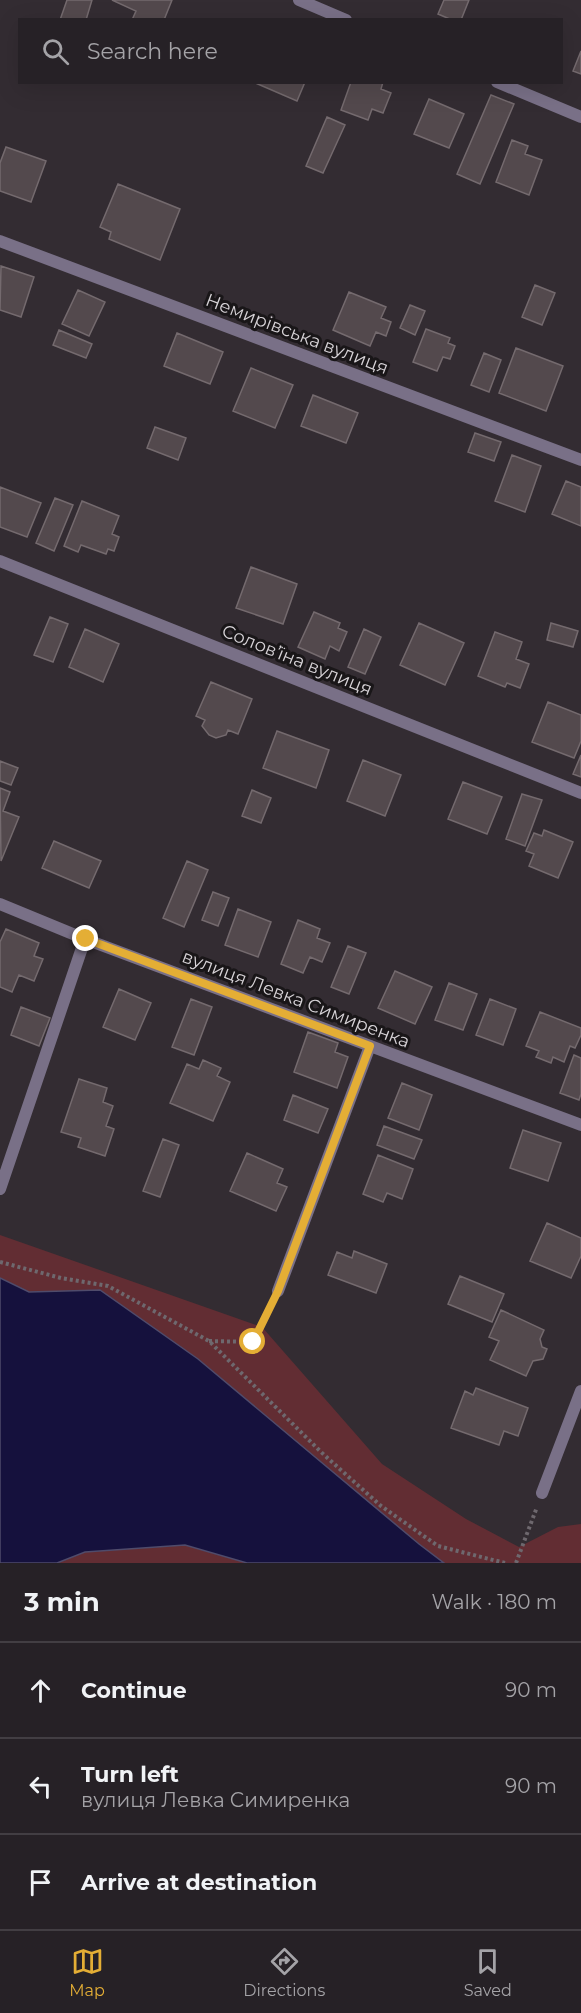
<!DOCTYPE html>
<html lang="en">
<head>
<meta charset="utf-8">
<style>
  body { margin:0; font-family:Montserrat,sans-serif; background:#2e292e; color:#f1f3f6 }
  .stop { position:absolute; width:18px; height:18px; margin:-14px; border:4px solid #e4ae35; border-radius:50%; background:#fff }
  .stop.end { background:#e4ae35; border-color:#fff; box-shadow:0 2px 6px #0008 }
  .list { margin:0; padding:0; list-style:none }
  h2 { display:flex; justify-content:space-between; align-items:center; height:78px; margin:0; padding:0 24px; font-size:26px }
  h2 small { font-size:20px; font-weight:400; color:#a4a3a7 }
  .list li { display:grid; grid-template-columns:39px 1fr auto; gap:18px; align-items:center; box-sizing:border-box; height:96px; padding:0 24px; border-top:2px solid #423e43 }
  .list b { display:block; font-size:22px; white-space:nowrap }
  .list p { margin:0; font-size:20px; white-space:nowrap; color:#a4a3a7 }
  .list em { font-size:20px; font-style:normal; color:#a4a3a7 }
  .icon { flex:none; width:33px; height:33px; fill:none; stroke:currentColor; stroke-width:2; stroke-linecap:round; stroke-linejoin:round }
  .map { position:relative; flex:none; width:581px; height:1563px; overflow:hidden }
  .search { position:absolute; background:#262126; box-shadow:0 6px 24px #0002; left:18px; right:18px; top:18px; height:66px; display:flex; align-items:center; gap:15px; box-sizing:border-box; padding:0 21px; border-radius:0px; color:#a4a3a7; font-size:22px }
  .sheet { height:366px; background:#262126 }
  nav { display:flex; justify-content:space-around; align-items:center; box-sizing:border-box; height:84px; border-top:2px solid #423e43; background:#262126; font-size:16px; color:#a4a3a7 }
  nav a { display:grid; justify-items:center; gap:3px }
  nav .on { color:#e4ae35 }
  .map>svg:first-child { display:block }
</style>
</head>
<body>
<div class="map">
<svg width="581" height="1563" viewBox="0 0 581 1563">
  <rect width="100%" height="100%" fill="#332c32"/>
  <path fill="#622d33" d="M0 1235 262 1327 382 1464 466 1519 519 1547 558 1527 581 1524V1563H444L419 1545 140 1320 100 1290 29 1292 0 1278Z
    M185 1545 247 1563H57L85 1552Z"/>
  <path fill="#15113d" stroke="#4f4b6b" stroke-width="1.5" d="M0 1278 29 1292 100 1290 198 1359 419 1544 444 1563H247L185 1545 85 1552 57 1563H0Z"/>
  <path fill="#53494d" stroke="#746a6e" stroke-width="1.5" d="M67 0H92L86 20H60Z
    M112 0H172L164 20H132L136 11Z
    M444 0H469L461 20H452L438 14Z
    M581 51V74L573 71Z
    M253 82H305L297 101Z
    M351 82H383L381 89 391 93 383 113 372 109 368 120 341 110Z
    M491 95 514 104 480 184 457 174Z
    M429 99 464 114 449 148 414 134Z
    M327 117 345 125 323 173 306 166Z
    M512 140 528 146 525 154 542 160 529 195 496 182Z
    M6 147 46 161 31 202 0 191V163Z
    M118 184 180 209 160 260 109 239 111 232 100 227Z
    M1 266 34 277 21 317 0 310Z
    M535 285 555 293 542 325 522 317Z
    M78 290 105 302 89 336 62 324Z
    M349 292 386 307 381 318 391 322 386 336 376 332 370 346 333 330Z
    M410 305 425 311 415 335 400 328Z
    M426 329 450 338 448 343 455 346 450 359 443 357 437 371 413 362Z
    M59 330 92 344 86 358 53 345Z
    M177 333 223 352 210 384 164 366Z
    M516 348 563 366 546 411 499 393Z
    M484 353 501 360 489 392 471 385Z
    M251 368 293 385 275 428 233 411Z
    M313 395 358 413 346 443 301 426Z
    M155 427 186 438 178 460 147 448Z
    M475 433 501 442 494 461 468 452Z
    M512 455 541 466 525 512 495 501Z
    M566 481 581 487V526L552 514Z
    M0 487 41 503 27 537 0 527Z
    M55 498 73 505 54 551 36 543Z
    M82 501 119 516 112 534 119 537 114 551 108 549 106 554 81 545 78 552 64 546Z
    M251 567 297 584 283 624 236 608Z
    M314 612 340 623 338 628 347 632 339 651 330 646 325 659 298 647Z
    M50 617 68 624 53 662 34 655Z
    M419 623 464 643 445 685 400 665Z
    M551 623 578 631 573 647 547 640Z
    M85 629 119 644 103 682 69 667Z
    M364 629 381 637 365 674 348 667Z
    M495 632 522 642 516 659 529 664 520 688 507 683 505 687 478 676Z
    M211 682 252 699 238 734 228 730 226 735 216 738 209 735 202 726 205 720 196 716Z
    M548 702 581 715V741L574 758 532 742Z
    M277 731 329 750 316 788 263 768Z
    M581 755V777L573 774Z
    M363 760 401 775 385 816 347 801Z
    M0 761 18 768 11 785 0 781Z
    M463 782 502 797 487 834 448 819Z
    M0 788 10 792 3 811 19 817 1 861Z
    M252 790 271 798 261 823 242 816Z
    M522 794 542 800 525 846 506 839Z
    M544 830 573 842 558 878 529 866 534 854 526 851 534 833 542 836Z
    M54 841 101 861 89 888 42 868Z
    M187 861 208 870 184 927 163 918Z
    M213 892 229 898 218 926 202 920Z
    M238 909 271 922 258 957 225 945Z
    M298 920 320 929 317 938 330 943 322 962 310 957 303 973 281 964Z
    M6 929 39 943 34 956 43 959 34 981 19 975 12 992 0 987V942Z
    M348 946 366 953 349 994 331 987Z
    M395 971 432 987 415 1024 378 1008Z
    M449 983 477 994 463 1030 435 1020Z
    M119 989 151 1003 135 1040 103 1027Z
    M191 999 212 1007 194 1055 172 1047Z
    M490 999 516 1009 503 1045 476 1035Z
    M21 1007 50 1018 39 1046 11 1035Z
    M540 1012 581 1028V1035L575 1048 570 1046 564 1062 553 1057 551 1063 536 1057 539 1051 526 1046Z
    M308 1032 338 1043 335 1052 348 1057 337 1088 294 1072Z
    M574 1055 581 1058V1094L579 1100 560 1093Z
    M203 1060 221 1068 217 1076 230 1082 213 1121 170 1103 187 1064 199 1069Z
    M79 1079 107 1088 103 1102 113 1106 106 1126 114 1129 105 1156 78 1147 81 1138 61 1132Z
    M402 1083 432 1095 419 1130 388 1118Z
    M293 1095 328 1109 318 1133 284 1120Z
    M384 1126 422 1140 414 1159 377 1145Z
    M523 1130 561 1143 548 1181 510 1168Z
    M163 1139 179 1145 160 1197 143 1191Z
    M247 1153 283 1169 277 1183 287 1187 276 1211 230 1191Z
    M378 1155 413 1169 402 1199 387 1193 383 1202 363 1194Z
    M547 1223 581 1238V1256L571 1278 530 1261Z
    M354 1251 387 1264 376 1293 328 1275 337 1252 352 1258Z
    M460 1276 504 1294 492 1322 448 1304Z
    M501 1310 544 1330 540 1339 542 1347 547 1349 543 1359 533 1361 526 1376 490 1360 499 1341 489 1337Z
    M476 1388 528 1408 518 1436 504 1431 499 1445 451 1428 465 1391 473 1395Z"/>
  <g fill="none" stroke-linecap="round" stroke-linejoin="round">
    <path stroke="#6e686e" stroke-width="4" stroke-dasharray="3 3" stroke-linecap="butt" d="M0 1262 61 1278 108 1286 209 1341 321 1452 381 1506 438 1546 505 1563
      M209 1341 253 1342 271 1305
      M516 1563 537 1507"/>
    <path stroke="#797087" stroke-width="12" d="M0 1189 85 939
      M278 1291 370 1046
      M542 1493 581 1391"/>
    <path stroke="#797087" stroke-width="12" d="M299 0 346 20
      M497 82 581 117
      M0 241 581 460
      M0 561 581 793
      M0 904 85 939 581 1125"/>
  </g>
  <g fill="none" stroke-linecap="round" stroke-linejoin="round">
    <path stroke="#e4ae35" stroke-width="8" d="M86 939 370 1046 278 1291 253 1342"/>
  </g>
  <g text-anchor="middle" stroke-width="6" stroke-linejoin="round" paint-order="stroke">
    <g font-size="18" fill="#d7d3d7" stroke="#191618">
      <text transform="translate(297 334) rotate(21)" y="6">Немирівська вулиця</text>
      <text transform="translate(297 660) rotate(22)" y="6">Соловʼїна вулиця</text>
      <text transform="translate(296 999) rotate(21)" y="6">вулиця Левка Симиренка</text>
    </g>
  </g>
</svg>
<div class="stop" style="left:253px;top:1342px"></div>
<div class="stop end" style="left:86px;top:939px"></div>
<div class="search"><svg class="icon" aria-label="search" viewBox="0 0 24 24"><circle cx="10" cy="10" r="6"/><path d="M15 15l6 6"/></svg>Search here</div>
</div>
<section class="sheet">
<h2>3 min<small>Walk · 180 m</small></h2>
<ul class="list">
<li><svg class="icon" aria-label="ahead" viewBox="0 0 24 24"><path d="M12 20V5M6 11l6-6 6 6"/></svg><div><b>Continue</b></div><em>90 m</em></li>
<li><svg class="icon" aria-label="left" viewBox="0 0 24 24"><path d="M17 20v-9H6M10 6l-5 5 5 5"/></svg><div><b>Turn left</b><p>вулиця Левка Симиренка</p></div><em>90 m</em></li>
<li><svg class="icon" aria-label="arrive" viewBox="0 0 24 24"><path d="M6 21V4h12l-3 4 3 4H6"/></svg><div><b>Arrive at destination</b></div></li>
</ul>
</section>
<nav>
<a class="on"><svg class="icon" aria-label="map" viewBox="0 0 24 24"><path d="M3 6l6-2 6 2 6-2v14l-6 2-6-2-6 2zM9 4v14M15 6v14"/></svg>Map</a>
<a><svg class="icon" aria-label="directions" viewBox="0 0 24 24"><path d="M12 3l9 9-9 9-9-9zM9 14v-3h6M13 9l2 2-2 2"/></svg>Directions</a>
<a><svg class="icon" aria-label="saved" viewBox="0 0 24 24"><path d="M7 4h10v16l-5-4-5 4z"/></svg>Saved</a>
</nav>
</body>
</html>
